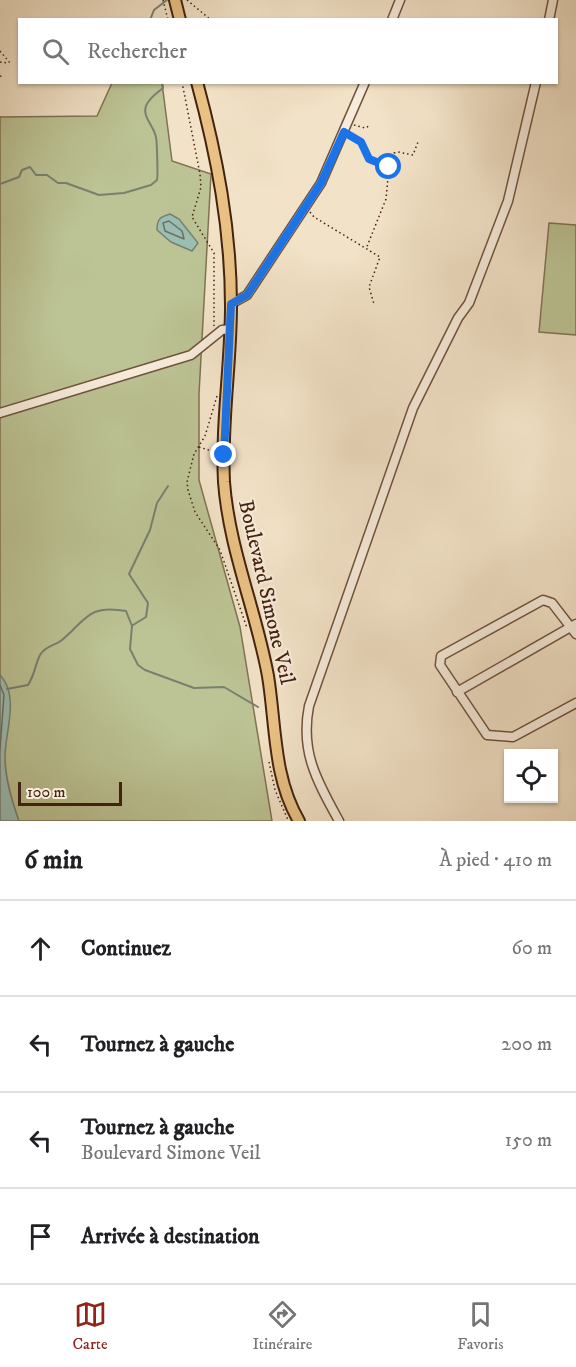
<!DOCTYPE html>
<html lang="fr">
<head>
<meta charset="utf-8">
<style>
  body { margin:0; font-family:"IM FELL DW Pica",serif; background:#f2f2f2; color:#202124 }
  .controls { position:absolute; right:18px; bottom:18px; display:grid; overflow:hidden; border-radius:0px; box-shadow:0 2px 4px #0004 }
  .controls button { width:54px; height:54px; display:grid; place-items:center; padding:0; border:0; border-bottom:2px solid #e0e0e0; background:#fff; color:#202124; font:30px sans-serif }
  .scale { position:absolute; left:18px; bottom:15px; width:104px; box-sizing:border-box; padding-left:6px; border:3px solid #442210; border-top:0; font-size:16px; line-height:21px; white-space:nowrap; color:#442210; -webkit-text-stroke:4px #f7ecdb; paint-order:stroke }
  .stop { position:absolute; width:18px; height:18px; margin:-14px; border:4px solid #1a73e8; border-radius:50%; background:#fff }
  .stop.end { background:#1a73e8; border-color:#fff; box-shadow:0 2px 6px #0008 }
  .list { margin:0; padding:0; list-style:none }
  h2 { display:flex; justify-content:space-between; align-items:center; height:78px; margin:0; padding:0 24px; font-size:26px }
  h2 small { font-size:20px; font-weight:400; color:#757577 }
  .list li { display:grid; grid-template-columns:39px 1fr auto; gap:18px; align-items:center; box-sizing:border-box; height:96px; padding:0 24px; border-top:2px solid #e0e0e0 }
  .list b { display:block; font-size:22px; white-space:nowrap }
  .list p { margin:0; font-size:20px; white-space:nowrap; color:#757577 }
  .list em { font-size:20px; font-style:normal; color:#757577 }
  .icon { flex:none; width:33px; height:33px; fill:none; stroke:currentColor; stroke-width:2; stroke-linecap:round; stroke-linejoin:round }
  .map { position:relative; flex:none; width:576px; height:821px; overflow:hidden }
  .search { position:absolute; background:#fff; box-shadow:0 2px 4px #0004; left:18px; right:18px; top:18px; height:66px; display:flex; align-items:center; gap:15px; box-sizing:border-box; padding:0 21px; border-radius:0px; color:#757577; font-size:22px }
  .sheet { height:462px; background:#fff }
  nav { display:flex; justify-content:space-around; align-items:center; box-sizing:border-box; height:84px; border-top:2px solid #e0e0e0; background:#fff; font-size:16px; color:#757577 }
  nav a { display:grid; justify-items:center; gap:3px }
  nav .on { color:#8f2418 }
  .map>svg:first-child { display:block }
</style>
</head>
<body>
<div class="map">
<svg width="576" height="821" viewBox="0 0 576 821">
  <rect width="100%" height="100%" fill="#f2e2c7"/>
  <filter id="stains"><feTurbulence type="fractalNoise" baseFrequency=".00333" numOctaves="4"/><feColorMatrix values="0 0 0 0 .2 0 0 0 0 .09 0 0 0 0 .02 0 0 0 .5 -.17"/></filter>
  <radialGradient id="worn" r=".72"><stop offset=".6" stop-color="#630" stop-opacity="0"/><stop offset="1" stop-color="#630" stop-opacity=".3"/></radialGradient>
  <path fill="#bcc394" stroke="#807252" stroke-width="1.5" d="M112 83H162L172 161 211 174 199 394V480L240 627 272 821H0V117L97 116Z
    M549 223 576 225V335L539 332Z"/>
  <path fill="#9bbeb3" stroke="#788072" stroke-width="1.5" d="M170 214 179 219 198 243 192 251 171 242 157 230C157 219 160 217 170 214Z
    M0 675C20 696 5 732 5 757 5 779 12 801 19 821H0Z"/>
  <g fill="none" stroke-linecap="round" stroke-linejoin="round">
    <path stroke="#707062" stroke-width="1.5" d="M169 221 182 231 184 239 165 231 163 223Z
      M0 685 4 695 0 749"/>
    <path stroke="#788072" stroke-width="2" d="M150 20 154 10 167 0
      M0 184 19 177 22 170 30 167 36 175H47L58 183H66L99 195 124 193 151 185 157 180C158 176 157 142 156 137 154 126 142 117 146 106 149 98 157 93 163 88L162 82
      M133 625 146 617 148 603 129 574 150 530 157 503 168 486
      M7 689 28 685C35 674 35 665 40 655 46 645 55 646 62 640 86 620 88 604 126 611L132 626 130 649 138 665 145 670 194 688 224 687 258 707"/>
    <defs>
      <path id="minor" d="M392 20 400 0
        M549 20 553 0
        M231 304 247 295 321 183 365 82
        M0 413 191 355 222 330 231 329
        M576 634 552 603 543 600 441 656 440 665 487 735 513 737 576 703
        M457 692 576 624
        M339 821C317 781 300 752 309 706L413 408 458 318 469 303 508 201 536 82"/>
      <path id="major" d="M175 0 180 20
        M197 82C217 156 231 229 231 306 231 365 221 423 224 482 229 549 256 610 268 676 276 725 273 777 299 821"/>
    </defs>
    <use href="#minor" stroke="#70523e" stroke-width="11"/>
    <use href="#major" stroke="#442210" stroke-width="14"/>
    <path stroke="#442210" stroke-width="1.5" stroke-dasharray="1.5 3" stroke-linecap="butt" d="M163 0 168 20
      M187 0 211 20
      M0 51 10 63
      M0 62 9 63
      M0 76 4 77
      M182 82 200 174 201 187 192 217 214 253V326
      M354 125 365 128 369 126
      M350 135 361 142 369 159 389 167 386 199 366 249
      M390 166 394 153 398 152 413 155 418 142
      M310 212 314 217 380 257 369 287 374 304
      M217 396 205 436 194 454 187 482 188 490 195 512 220 550 247 628
      M199 447 215 452
      M269 762 275 790 288 820"/>
    <use href="#minor" stroke="#f7ecdb" stroke-width="8"/>
    <use href="#major" stroke="#e9c184" stroke-width="10"/>
  </g>
  <g fill="none" stroke-linecap="round" stroke-linejoin="round">
    <path stroke="#1a73e8" stroke-width="8" d="M224 455 231 304 247 295 321 183 344 132 361 142 369 159 389 167"/>
  </g>
  <g text-anchor="middle" stroke-width="4.5" stroke-linejoin="round" paint-order="stroke">
    <g font-size="21" fill="#442210" stroke="#f7ecdb">
      <text transform="translate(267 592) rotate(77)" y="7">Boulevard Simone Veil</text>
    </g>
  </g>
  <rect width="100%" height="100%" filter="url(#stains)"/>
  <rect width="100%" height="100%" fill="url(#worn)"/>
</svg>
<div class="controls">
<button><svg class="icon" aria-label="locate" viewBox="0 0 24 24"><circle cx="12" cy="12" r="6"/><path d="M12 2v4M12 18v4M2 12h4M18 12h4"/></svg></button>
</div>
<div class="scale">100 m</div>
<div class="stop" style="left:389px;top:167px"></div>
<div class="stop end" style="left:224px;top:455px"></div>
<div class="search"><svg class="icon" aria-label="search" viewBox="0 0 24 24"><circle cx="10" cy="10" r="6"/><path d="M15 15l6 6"/></svg>Rechercher</div>
</div>
<section class="sheet">
<h2>6 min<small>À pied · 410 m</small></h2>
<ul class="list">
<li><svg class="icon" aria-label="ahead" viewBox="0 0 24 24"><path d="M12 20V5M6 11l6-6 6 6"/></svg><div><b>Continuez</b></div><em>60 m</em></li>
<li><svg class="icon" aria-label="left" viewBox="0 0 24 24"><path d="M17 20v-9H6M10 6l-5 5 5 5"/></svg><div><b>Tournez à gauche</b></div><em>200 m</em></li>
<li><svg class="icon" aria-label="left" viewBox="0 0 24 24"><path d="M17 20v-9H6M10 6l-5 5 5 5"/></svg><div><b>Tournez à gauche</b><p>Boulevard Simone Veil</p></div><em>150 m</em></li>
<li><svg class="icon" aria-label="arrive" viewBox="0 0 24 24"><path d="M6 21V4h12l-3 4 3 4H6"/></svg><div><b>Arrivée à destination</b></div></li>
</ul>
</section>
<nav>
<a class="on"><svg class="icon" aria-label="map" viewBox="0 0 24 24"><path d="M3 6l6-2 6 2 6-2v14l-6 2-6-2-6 2zM9 4v14M15 6v14"/></svg>Carte</a>
<a><svg class="icon" aria-label="directions" viewBox="0 0 24 24"><path d="M12 3l9 9-9 9-9-9zM9 14v-3h6M13 9l2 2-2 2"/></svg>Itinéraire</a>
<a><svg class="icon" aria-label="saved" viewBox="0 0 24 24"><path d="M7 4h10v16l-5-4-5 4z"/></svg>Favoris</a>
</nav>
</body>
</html>
